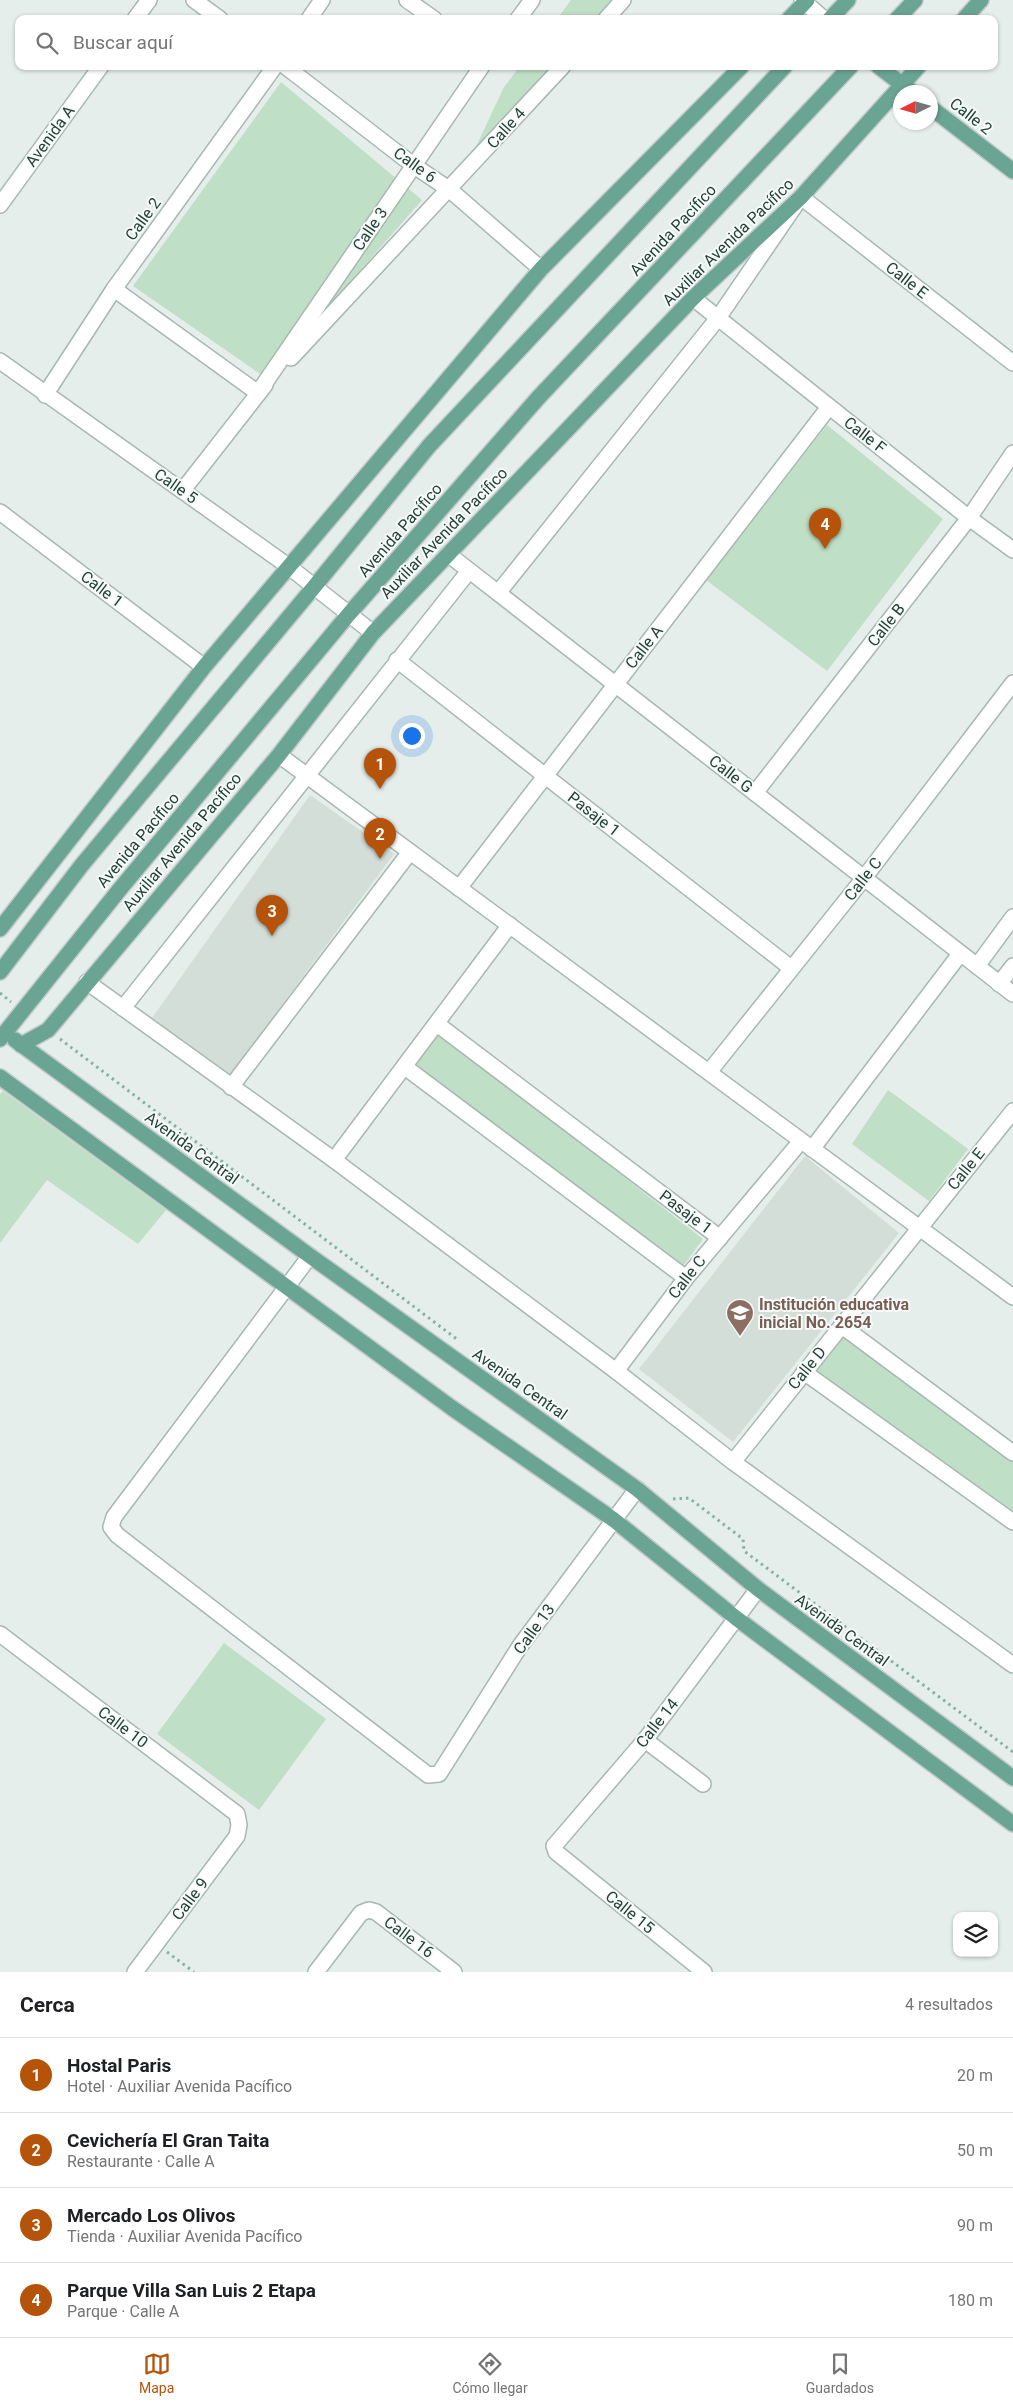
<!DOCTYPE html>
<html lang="es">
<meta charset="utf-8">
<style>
body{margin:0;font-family:Roboto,sans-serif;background:#f6f6f6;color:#202124}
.controls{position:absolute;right:15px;bottom:15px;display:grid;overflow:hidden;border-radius:10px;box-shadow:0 1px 4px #0004}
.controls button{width:45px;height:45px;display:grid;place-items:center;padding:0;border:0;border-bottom:1px solid #e0e0e0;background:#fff;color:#202124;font:25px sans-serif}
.compass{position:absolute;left:893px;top:85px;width:45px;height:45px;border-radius:50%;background:#fff;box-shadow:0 1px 4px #0004;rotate:265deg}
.you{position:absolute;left:411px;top:735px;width:18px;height:18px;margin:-12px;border:4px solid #fff;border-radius:50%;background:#1a73e8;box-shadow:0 0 0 8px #1a73e833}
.badge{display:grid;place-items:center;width:32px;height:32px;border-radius:50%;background:#b45309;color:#fff;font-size:16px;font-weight:700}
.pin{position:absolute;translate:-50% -41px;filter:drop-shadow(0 1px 2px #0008)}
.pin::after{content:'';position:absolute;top:26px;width:18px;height:15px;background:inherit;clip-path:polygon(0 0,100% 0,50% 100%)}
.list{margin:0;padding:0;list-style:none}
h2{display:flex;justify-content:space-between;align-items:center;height:65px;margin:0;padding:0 20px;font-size:21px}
h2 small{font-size:16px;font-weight:400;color:#757577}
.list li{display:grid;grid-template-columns:32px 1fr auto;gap:15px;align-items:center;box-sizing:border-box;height:75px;padding:0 20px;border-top:1px solid #e0e0e0}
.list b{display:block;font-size:19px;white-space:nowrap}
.list p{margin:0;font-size:16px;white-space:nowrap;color:#757577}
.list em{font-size:16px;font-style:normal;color:#757577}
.icon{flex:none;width:28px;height:28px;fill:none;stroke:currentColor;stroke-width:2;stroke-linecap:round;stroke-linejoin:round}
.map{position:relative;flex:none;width:1013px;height:1972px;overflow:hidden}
.search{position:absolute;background:#fff;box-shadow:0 1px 4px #0004;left:15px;right:15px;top:15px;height:55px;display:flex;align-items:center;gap:12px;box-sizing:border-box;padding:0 18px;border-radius:10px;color:#757577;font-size:19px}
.sheet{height:365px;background:#fff}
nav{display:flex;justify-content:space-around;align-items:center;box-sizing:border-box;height:70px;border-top:1px solid #e0e0e0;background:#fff;font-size:14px;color:#757577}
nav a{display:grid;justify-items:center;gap:2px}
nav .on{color:#b45309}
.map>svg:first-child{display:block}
</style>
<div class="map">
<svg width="1013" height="1972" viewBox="0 0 1013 1972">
<rect width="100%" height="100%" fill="#e5eeea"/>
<g fill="#d3ded9">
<polygon points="310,795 394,854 230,1075 152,1018"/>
<polygon points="805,1156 899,1233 733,1442 639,1369"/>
</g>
<g fill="#bfdfc6">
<polygon points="571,0 612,0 595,19 557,19"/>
<polygon points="520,66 552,66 473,153 504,87"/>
<polygon points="281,82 422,200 266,378 133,286"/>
<polygon points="827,425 943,519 827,671 706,580"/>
<polygon points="439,1032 703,1239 684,1265 413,1066"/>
<polygon points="888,1090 968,1149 929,1201 852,1144"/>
<polygon points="3,1091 166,1210 138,1244 47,1180 0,1243 0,1094"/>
<polygon points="844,1334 1013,1461 1013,1513 812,1371"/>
<polygon points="224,1643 326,1719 259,1810 157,1734"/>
</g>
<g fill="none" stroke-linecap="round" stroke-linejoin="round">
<defs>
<g id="minor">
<polyline points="194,0 220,19"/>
<polyline points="407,0 434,19"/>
<polyline points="802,0 824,19"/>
<polyline points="135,19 149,0"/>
<polyline points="309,19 322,0"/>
<polyline points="518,19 532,0"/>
<polyline points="606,19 623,0"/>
<polyline points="285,66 413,165 450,190 541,269"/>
<polyline points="0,205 101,66"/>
<polyline points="114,289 258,393 482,66"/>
<polyline points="693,298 969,518 1013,550"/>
<polyline points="291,358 563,66"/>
<polyline points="0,361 288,566 373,633"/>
<polyline points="45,395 114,289 275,66"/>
<polyline points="183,490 265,385"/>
<polyline points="0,512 204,667"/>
<polyline points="448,554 1013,994"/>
<polyline points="498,593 718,318 801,197 1013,363"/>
<polyline points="397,660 791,968"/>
<polyline points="279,755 1013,1297"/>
<polyline points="755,793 969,518 1013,453"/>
<polyline points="459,888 829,407"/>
<polyline points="977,966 1013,917"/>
<polyline points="87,982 334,1160 616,1371 733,1462 1013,1665"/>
<polyline points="999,984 1013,966"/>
<polyline points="123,1008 469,571"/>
<polyline points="437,1024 720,1238"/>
<polyline points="405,1067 686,1278"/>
<polyline points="709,1072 864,878 1013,683"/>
<polyline points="231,1087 410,852"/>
<polyline points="812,1149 960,954"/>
<polyline points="334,1160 510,925"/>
<polyline points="310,1256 114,1517 111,1527 117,1535 428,1775 439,1774 520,1646 637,1489"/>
<polyline points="842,1326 1013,1453"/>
<polyline points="616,1371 686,1278 801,1141"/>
<polyline points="804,1372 1013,1522"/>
<polyline points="733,1462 1013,1111"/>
<polyline points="0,1634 237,1814 239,1825 237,1836 135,1972"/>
<polyline points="645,1740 703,1784"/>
<polyline points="316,1972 361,1913 369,1910 376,1912 454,1972"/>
<polyline points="704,1972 556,1852 554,1846 645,1740 758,1589"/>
</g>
<g id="major">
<polyline points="789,19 807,0"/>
<polyline points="830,19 848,0"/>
<polyline points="897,19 915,0"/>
<polyline points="964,19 981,0"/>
<polyline points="878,66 912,92"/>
<polyline points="930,107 1013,171"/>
<polyline points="0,929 204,667 541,269 742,66"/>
<polyline points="0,972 81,866 314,587 429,446 785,66"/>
<polyline points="0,1039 120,889 349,614 538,398 851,66"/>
<polyline points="15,1040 310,1256 637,1489 758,1589 1013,1778"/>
<polyline points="21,1045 48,1030 279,755 373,633 693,298 801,197 919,66"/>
<polyline points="0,1077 452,1408 614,1520 736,1618 1013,1824"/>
</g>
</defs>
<use href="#minor" stroke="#a7b7b1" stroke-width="18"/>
<use href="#major" stroke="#c2cac7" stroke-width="18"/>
<g stroke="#86b2a3" stroke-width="3" stroke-dasharray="2.5 4" stroke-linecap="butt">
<polyline points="0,993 11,1002"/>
<polyline points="60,1039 458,1340"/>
<polyline points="673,1499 689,1498 743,1539 744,1551 1013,1752"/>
<polyline points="167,1952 194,1972"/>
</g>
<use href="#minor" stroke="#fff" stroke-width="15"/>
<use href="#major" stroke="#6aa493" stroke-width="15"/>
</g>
<defs>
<symbol id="school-pin" viewBox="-11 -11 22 30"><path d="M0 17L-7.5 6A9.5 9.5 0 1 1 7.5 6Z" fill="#8d6e63" stroke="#f6faf8"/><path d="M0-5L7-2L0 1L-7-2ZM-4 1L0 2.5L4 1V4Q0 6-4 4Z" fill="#fff"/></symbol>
</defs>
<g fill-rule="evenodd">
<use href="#school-pin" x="724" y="1297" width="32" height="43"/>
</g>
<g text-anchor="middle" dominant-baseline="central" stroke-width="4" stroke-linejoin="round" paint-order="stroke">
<g font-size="16" fill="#244138" stroke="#f6faf8">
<text transform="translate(971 116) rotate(38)">Calle 2</text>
<text transform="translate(506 128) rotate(-48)">Calle 4</text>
<text transform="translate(50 136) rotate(-54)">Avenida A</text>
<text transform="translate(415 165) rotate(36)">Calle 6</text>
<text transform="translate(143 219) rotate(-54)">Calle 2</text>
<text transform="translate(370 229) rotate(-56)">Calle 3</text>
<text transform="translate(673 230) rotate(-47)">Avenida Pacífico</text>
<text transform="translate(728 242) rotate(-44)">Auxiliar Avenida Pacífico</text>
<text transform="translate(907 280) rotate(38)">Calle E</text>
<text transform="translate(865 435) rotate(38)">Calle F</text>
<text transform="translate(176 486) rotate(35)">Calle 5</text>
<text transform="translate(400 530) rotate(-49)">Avenida Pacífico</text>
<text transform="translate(444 533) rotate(-46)">Auxiliar Avenida Pacífico</text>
<text transform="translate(102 589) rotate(37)">Calle 1</text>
<text transform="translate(886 625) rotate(-52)">Calle B</text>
<text transform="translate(644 647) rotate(-52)">Calle A</text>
<text transform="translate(731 774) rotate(38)">Calle G</text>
<text transform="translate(594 814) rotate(38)">Pasaje 1</text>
<text transform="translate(138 840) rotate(-50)">Avenida Pacífico</text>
<text transform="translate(182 842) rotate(-50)">Auxiliar Avenida Pacífico</text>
<text transform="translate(863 879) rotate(-52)">Calle C</text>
<text transform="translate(192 1148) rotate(36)">Avenida Central</text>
<text transform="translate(966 1169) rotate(-51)">Calle E</text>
<text transform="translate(686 1212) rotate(37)">Pasaje 1</text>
<text transform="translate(687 1277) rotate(-52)">Calle C</text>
<text transform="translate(807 1368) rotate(-51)">Calle D</text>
<text transform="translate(520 1384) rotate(35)">Avenida Central</text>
<text transform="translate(534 1629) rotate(-54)">Calle 13</text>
<text transform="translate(842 1630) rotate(36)">Avenida Central</text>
<text transform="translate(657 1723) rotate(-52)">Calle 14</text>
<text transform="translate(123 1727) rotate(37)">Calle 10</text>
<text transform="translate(190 1899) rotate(-53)">Calle 9</text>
<text transform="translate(630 1912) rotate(39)">Calle 15</text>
<text transform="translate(409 1937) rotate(37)">Calle 16</text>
</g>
<g font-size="16" font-weight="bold" fill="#785e54" stroke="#f6faf8" text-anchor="start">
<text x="759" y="1304">Institución educativa<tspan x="759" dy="18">inicial No. 2654</tspan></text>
</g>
</g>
</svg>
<div class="controls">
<button><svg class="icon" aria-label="layers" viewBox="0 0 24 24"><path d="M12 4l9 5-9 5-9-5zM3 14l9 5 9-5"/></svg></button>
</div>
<svg class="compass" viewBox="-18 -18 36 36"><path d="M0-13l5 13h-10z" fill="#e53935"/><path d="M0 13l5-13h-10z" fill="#757577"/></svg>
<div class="you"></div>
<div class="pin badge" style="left:380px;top:789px">1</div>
<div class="pin badge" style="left:380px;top:859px">2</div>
<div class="pin badge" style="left:272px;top:936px">3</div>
<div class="pin badge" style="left:825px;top:549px">4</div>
<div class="search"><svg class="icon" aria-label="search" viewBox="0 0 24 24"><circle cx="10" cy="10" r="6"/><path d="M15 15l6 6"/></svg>Buscar aquí</div>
</div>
<section class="sheet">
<h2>Cerca<small>4 resultados</small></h2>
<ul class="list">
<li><span class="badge">1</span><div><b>Hostal Paris</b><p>Hotel · Auxiliar Avenida Pacífico</p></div><em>20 m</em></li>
<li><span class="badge">2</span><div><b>Cevichería El Gran Taita</b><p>Restaurante · Calle A</p></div><em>50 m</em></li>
<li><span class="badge">3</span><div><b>Mercado Los Olivos</b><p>Tienda · Auxiliar Avenida Pacífico</p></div><em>90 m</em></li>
<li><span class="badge">4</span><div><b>Parque Villa San Luis 2 Etapa</b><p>Parque · Calle A</p></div><em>180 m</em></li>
</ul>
</section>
<nav>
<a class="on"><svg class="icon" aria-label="map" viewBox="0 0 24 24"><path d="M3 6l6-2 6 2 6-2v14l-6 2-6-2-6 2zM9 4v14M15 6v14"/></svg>Mapa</a>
<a><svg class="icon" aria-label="directions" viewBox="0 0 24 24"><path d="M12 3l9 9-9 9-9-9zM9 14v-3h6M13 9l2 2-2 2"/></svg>Cómo llegar</a>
<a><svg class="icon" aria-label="saved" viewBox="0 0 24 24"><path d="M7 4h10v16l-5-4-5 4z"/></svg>Guardados</a>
</nav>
